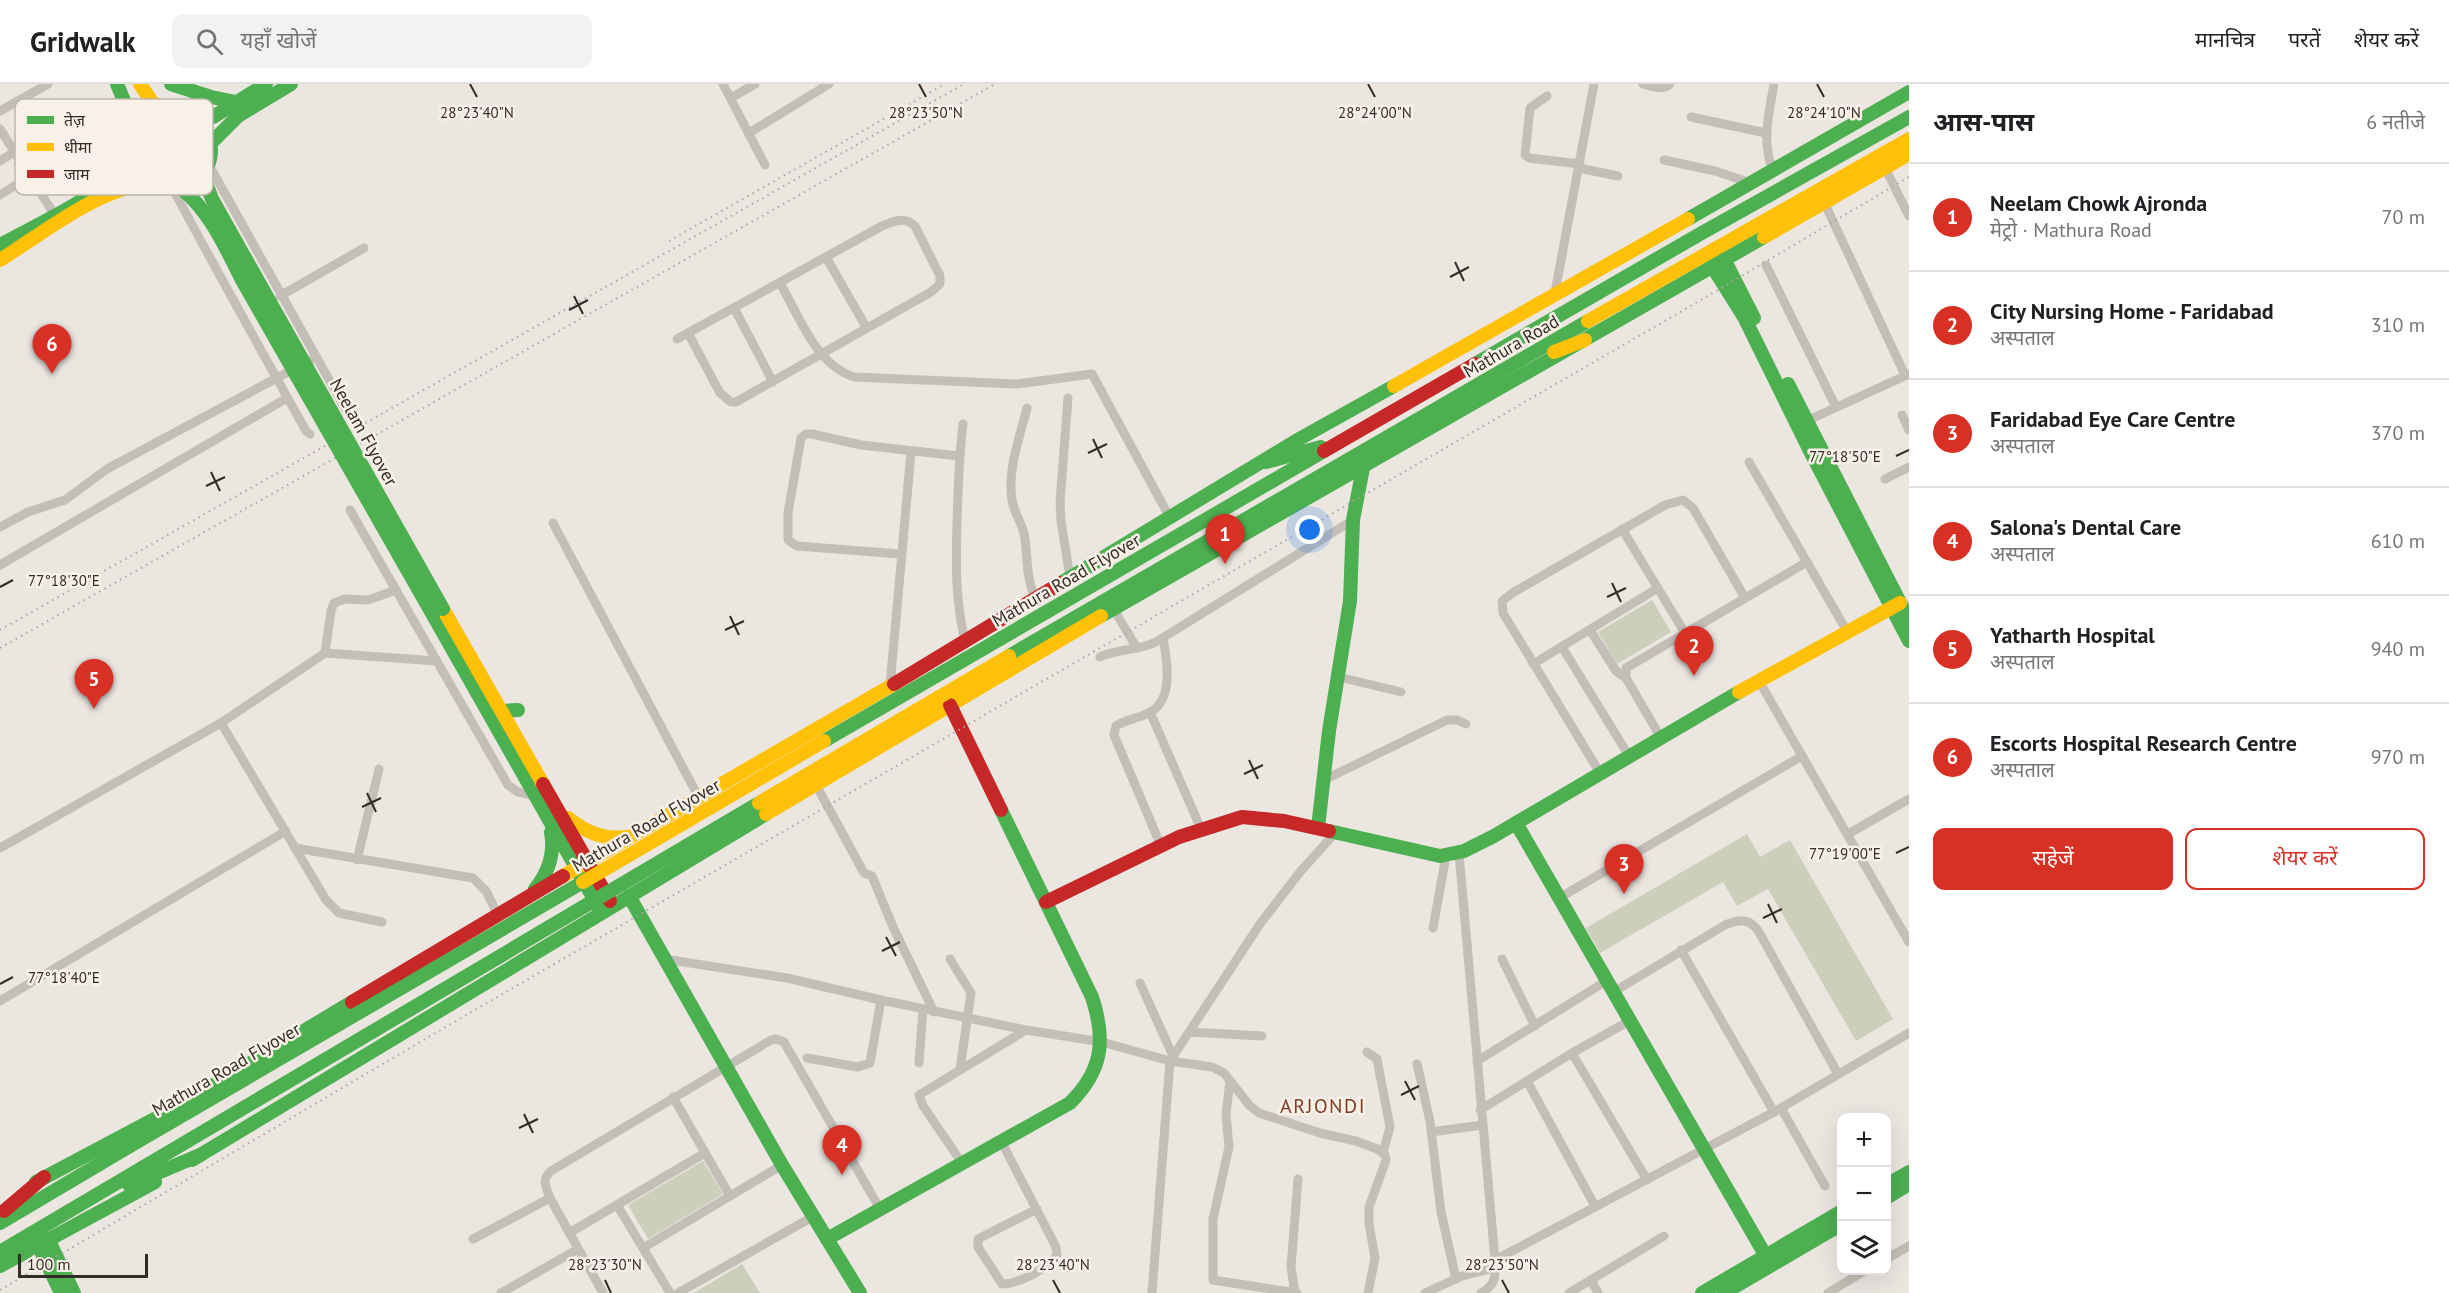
<!DOCTYPE html>
<html lang="hi">
<meta charset="utf-8">
<style>
body{margin:0;font-family:"PT Sans","Noto Sans Devanagari",sans-serif;background:#f2f2f2;color:#202124}
.controls{position:absolute;right:18px;bottom:18px;display:grid;overflow:hidden;border-radius:12px;box-shadow:0 6px 24px #0002}
.controls button{width:54px;height:54px;display:grid;place-items:center;padding:0;border:0;border-bottom:2px solid #e0e0e0;background:#fff;color:#202124;font:30px sans-serif}
.scale{position:absolute;left:18px;bottom:15px;width:130px;box-sizing:border-box;padding-left:6px;border:3px solid #342c27;border-top:0;font-size:16px;line-height:21px;white-space:nowrap;color:#342c27;-webkit-text-stroke:4px #f8f1e7;paint-order:stroke}
.you{position:absolute;left:1310px;top:446px;width:21px;height:21px;margin:-15px;border:4px solid #fff;border-radius:50%;background:#1a73e8;box-shadow:0 0 0 9px #1a73e833}
.badge{display:grid;place-items:center;width:39px;height:39px;border-radius:50%;background:#d93025;color:#fff;font-size:20px;font-weight:700}
.pin{position:absolute;translate:-50% -50px;filter:drop-shadow(0 2px 3px #0008)}
.pin::after{content:'';position:absolute;top:32px;width:21px;height:18px;background:inherit;clip-path:polygon(0 0,100% 0,50% 100%)}
.list{margin:0;padding:0;list-style:none}
h2{display:flex;justify-content:space-between;align-items:center;height:78px;margin:0;padding:0 24px;font-size:26px}
h2 small{font-size:20px;font-weight:400;color:#757577}
.list li{display:grid;grid-template-columns:39px 1fr auto;gap:18px;align-items:center;box-sizing:border-box;height:108px;padding:0 24px;border-top:2px solid #e0e0e0}
.list b{display:block;font-size:22px;white-space:nowrap}
.list p{margin:0;font-size:20px;white-space:nowrap;color:#757577}
.list em{font-size:20px;font-style:normal;color:#757577}
.actions{display:flex;gap:12px;padding:18px 24px}
.actions a{flex:1;padding:14px 0;border:2px solid #d93025;border-radius:12px;text-align:center;font-size:21px;color:#d93025}
.actions .main{background:#d93025;color:#fff}
.icon{flex:none;width:33px;height:33px;fill:none;stroke:currentColor;stroke-width:2;stroke-linecap:round;stroke-linejoin:round}
.map{position:relative;flex:none;width:1909px;height:1209px;overflow:hidden}
header{display:flex;align-items:center;gap:36px;box-sizing:border-box;height:84px;padding:0 30px;background:#fff;border-bottom:2px solid #e0e0e0}
header strong{font-size:28px}
nav{display:flex;gap:33px;margin-inline-start:auto;font-size:21px}
.search{width:420px;height:54px;background:#f2f2f2;display:flex;align-items:center;gap:15px;box-sizing:border-box;padding:0 21px;border-radius:12px;color:#757577;font-size:22px}
main{display:flex}
aside{flex:1;background:#fff}
.map>svg:first-child{display:block}
</style>
<header>
<strong>Gridwalk</strong>
<div class="search"><svg class="icon" aria-label="search" viewBox="0 0 24 24"><circle cx="10" cy="10" r="6"/><path d="M15 15l6 6"/></svg>यहाँ खोजें</div>
<nav><a>मानचित्र</a><a>परतें</a><a>शेयर करें</a></nav>
</header>
<main>
<div class="map">
<svg width="1909" height="1209" viewBox="0 0 1909 1209">
<rect width="100%" height="100%" fill="#ebe6e0"/>
<g fill="#ccd0bb">
<polygon points="1652,516 1671,548 1617,580 1598,548"/>
<polygon points="1747,750 1760,773 1790,756 1893,935 1856,957 1768,805 1737,822 1723,798 1600,869 1586,844"/>
<polygon points="703,1077 723,1110 648,1155 628,1121"/>
<polygon points="742,1180 760,1209 694,1209"/>
</g>
<g fill="none" stroke-linecap="round" stroke-linejoin="round">
<g stroke="#c4beb8" stroke-width="9">
<polyline points="723,0 765,81"/>
<path d="M1643 0C1652 2 1662 7 1670 0"/>
<polyline points="1547,12 1530,24 1525,71 1529,74 1580,80"/>
<polyline points="731,14 755,0"/>
<polyline points="0,27 48,0"/>
<polyline points="1691,33 1766,49"/>
<polyline points="0,45 54,130"/>
<polyline points="749,49 829,0"/>
<polyline points="1664,76 1715,87 1751,99"/>
<polyline points="0,77 14,68"/>
<polyline points="209,81 346,326"/>
<polyline points="1579,84 1618,92"/>
<polyline points="1885,84 1909,132"/>
<path d="M1773 86C1761 58 1769 29 1774 0"/>
<path d="M173 105C216 186 261 266 306 347L310 350"/>
<polyline points="0,111 30,92"/>
<polyline points="1824,118 1905,291"/>
<polyline points="826,173 866,243"/>
<polyline points="1766,181 1836,323"/>
<path d="M780 199C799 232 816 281 854 293L1017 300 1092 290 1170 434"/>
<polyline points="1556,211 1556,203 1594,0"/>
<polyline points="280,212 364,164"/>
<polyline points="734,224 773,298"/>
<path d="M677 255 882 142C895 137 904 132 915 142L940 192V200L931 208 736 318H731L720 309 688 249"/>
<polyline points="1068,314 1060,418 1061,437 1070,493"/>
<path d="M1027 324C1020 353 1007 386 1012 416 1014 430 1024 441 1025 455 1028 479 1026 491 1035 515"/>
<polyline points="1902,331 1909,346"/>
<polyline points="1802,339 1909,290"/>
<path d="M963 340C959 373 958 405 957 437 956 480 955 515 965 557"/>
<polyline points="1749,378 1848,549"/>
<polyline points="1885,395 1909,383"/>
<polyline points="350,426 508,701 518,708 534,712"/>
<polyline points="553,439 699,714"/>
<polyline points="0,443 28,428 65,416 107,385 316,273"/>
<polyline points="1622,445 1685,549"/>
<polyline points="900,470 797,462 788,456 788,429 801,354 806,350 812,350 861,361 959,372"/>
<polyline points="0,481 287,314"/>
<polyline points="1114,526 1137,564"/>
<polyline points="1590,546 1616,587 1626,594"/>
<polyline points="1562,563 1629,672"/>
<polyline points="325,569 331,527 334,519 345,515 368,516 396,506"/>
<path d="M1100 573C1119 564 1138 567 1156 558L1353 436"/>
<polyline points="1533,580 1658,504"/>
<polyline points="1339,593 1401,608"/>
<polyline points="1759,597 1909,858"/>
<polyline points="890,602 911,368"/>
<polyline points="1150,628 1201,745"/>
<polyline points="221,639 326,816 339,829 382,838"/>
<polyline points="1661,654 1626,594 1626,584 1807,478"/>
<polyline points="1600,689 1503,529 1502,517 1514,508 1665,421 1683,416 1693,424 1745,514"/>
<polyline points="1324,696 1447,636 1457,636 1466,640"/>
<polyline points="816,701 864,789 872,792 893,843 934,928"/>
<polyline points="1848,750 1909,715"/>
<path d="M1161 762 1114 651 1116 642C1127 635 1140 634 1151 628 1174 614 1167 576 1163 554"/>
<polyline points="0,764 221,639 325,569 437,577"/>
<polyline points="295,764 473,794 486,807 498,831"/>
<path d="M1459 769 1495 1176C1496 1192 1496 1201 1481 1209"/>
<polyline points="357,776 379,685"/>
<polyline points="1559,814 1802,672"/>
<polyline points="1433,844 1446,772"/>
<polyline points="1681,866 1774,1028"/>
<polyline points="664,875 787,894 881,916 1026,946 1102,958 1170,977 1212,983 1224,989 1250,1022 1259,1029 1320,1049 1356,1057 1377,1065 1385,1071 1386,1076 1369,1123 1369,1140 1375,1174 1368,1209"/>
<polyline points="950,875 971,909 960,985"/>
<polyline points="1502,875 1535,942"/>
<polyline points="1140,899 1173,972"/>
<path d="M1615 907 1725 841C1740 835 1750 834 1759 848L1838 990"/>
<polyline points="0,917 286,747"/>
<polyline points="1189,948 1262,952"/>
<polyline points="1367,968 1377,975 1390,1043 1383,1068"/>
<polyline points="1572,969 1647,1096"/>
<polyline points="807,974 858,983 870,979 881,916"/>
<polyline points="1477,977 1608,896"/>
<polyline points="919,979 923,925"/>
<polyline points="1417,980 1430,1037 1441,1128 1456,1195"/>
<polyline points="1230,997 1226,1030 1229,1063 1213,1135 1213,1196 1297,1209"/>
<polyline points="1527,997 1595,1122"/>
<polyline points="673,1013 730,1112"/>
<polyline points="1781,1024 1825,1102"/>
<polyline points="1480,1026 1572,969 1631,936"/>
<polyline points="1431,1048 1482,1041"/>
<path d="M1001 1057 1056 1163 1057 1171C1047 1185 1019 1200 1002 1200L978 1163V1155L1037 1125"/>
<polyline points="962,1079 923,1022 919,1011 1026,946"/>
<polyline points="617,1121 670,1209"/>
<polyline points="569,1149 705,1069"/>
<polyline points="473,1155 550,1114"/>
<polyline points="643,1164 782,1081"/>
<polyline points="1886,1175 1909,1162"/>
<polyline points="1495,1176 1774,1028 1909,949"/>
<polyline points="1591,1196 1598,1209"/>
<polyline points="501,1209 578,1165"/>
<path d="M603 1209 550 1114C546 1103 541 1096 551 1087L771 956 776 955 784 958 880 1125"/>
<polyline points="678,1209 814,1132"/>
<polyline points="1152,1209 1170,977 1260,840 1300,788 1335,749"/>
<polyline points="1295,1209 1291,1183 1298,1095"/>
<polyline points="1425,1209 1462,1192 1495,1184"/>
<polyline points="1569,1209 1664,1152"/>
<polyline points="1828,1209 1866,1186"/>
</g>
<g stroke="#4caf50" stroke-width="14">
<polyline points="117,0 130,31"/>
<polyline points="171,0 211,13 236,18"/>
<circle cx="173" cy="66" r="38"/>
<polyline points="196,36 213,33 266,0"/>
<polyline points="211,59 238,32 291,0"/>
<polyline points="203,91 212,115 253,188"/>
<path d="M182 105C211 129 225 163 242 196"/>
<path d="M82 108C107 83 125 61 128 24"/>
<polyline points="1688,135 1909,8"/>
<path d="M0 161C47 135 102 113 135 70"/>
<polyline points="1724,175 1754,234"/>
<polyline points="1712,182 1744,233 1809,365 1909,557"/>
<polyline points="1475,280 1700,150 1909,33"/>
<polyline points="1788,300 1909,536"/>
<polyline points="1266,378 1321,363"/>
<polyline points="1061,499 1301,354 1394,302"/>
<polyline points="433,531 599,824"/>
<polyline points="1101,532 1764,153"/>
<polyline points="1000,555 1324,367"/>
<polyline points="1009,572 1588,237"/>
<polyline points="502,627 518,626"/>
<polyline points="1516,739 1771,1181"/>
<polyline points="1318,744 1329,647 1350,517 1353,436 1363,384"/>
<polyline points="1329,747 1440,772 1464,767 1494,752 1739,608"/>
<path d="M535 805C549 788 555 770 551 748"/>
<polyline points="629,812 782,1081 860,1209"/>
<polyline points="192,1076 766,730"/>
<polyline points="36,1098 179,1022 352,918"/>
<polyline points="129,1101 200,1071"/>
<polyline points="1886,1101 1909,1088"/>
<polyline points="1886,1114 1909,1100"/>
<polyline points="0,1139 130,1062"/>
<polyline points="48,1155 74,1209"/>
<path d="M827 1155 1070 1019C1103 986 1106 956 1092 913L1001 726"/>
<polyline points="38,1161 61,1209"/>
<polyline points="0,1168 142,1084"/>
<polyline points="0,1182 155,1098"/>
<polyline points="1702,1209 1842,1127"/>
<polyline points="1724,1209 1842,1140"/>
</g>
<g stroke="#ffc107" stroke-width="14">
<polyline points="140,0 152,18 170,28"/>
<polyline points="1764,153 1909,70"/>
<path d="M0 176C45 148 98 104 152 99"/>
<polyline points="1588,237 1909,55"/>
<polyline points="1554,268 1585,256"/>
<polyline points="1394,302 1688,135"/>
<polyline points="443,525 543,700"/>
<polyline points="1739,608 1900,519"/>
<polyline points="766,730 1101,532"/>
<path d="M568 734C586 748 603 756 626 753"/>
<polyline points="563,792 894,600"/>
</g>
<g stroke="#c62828" stroke-width="14">
<polyline points="1324,367 1475,280"/>
<polyline points="894,600 1061,499"/>
<polyline points="950,621 1001,726"/>
<polyline points="543,700 610,817"/>
<polyline points="1046,818 1179,753 1242,733 1284,737 1329,747"/>
<polyline points="352,918 563,792"/>
<polyline points="4,1127 44,1093"/>
</g>
<g stroke="#aba7a3" stroke-width="2" stroke-dasharray="1.5 4.5" stroke-linecap="butt">
<polyline points="669,157 945,0"/>
<polyline points="0,546 964,0"/>
<polyline points="0,564 995,0"/>
<polyline points="0,1206 425,955 1706,213 1909,93"/>
</g>
<g stroke="#4caf50" stroke-width="14">
<polyline points="253,188 443,525"/>
<polyline points="242,196 433,531"/>
<polyline points="824,657 1000,555"/>
<polyline points="130,1062 583,798"/>
<polyline points="142,1084 759,719"/>
</g>
<g stroke="#ffc107" stroke-width="14">
<polyline points="759,719 1009,572"/>
<polyline points="583,798 824,657"/>
</g>
</g>
<path fill="none" stroke="#342c27" stroke-width="2" d="M470 0 477 13M919 0 926 13M1368 0 1375 13M1817 0 1824 13M1455 178 1464 197M1450 193 1469 183M574 212 583 230M569 226 588 216M1093 355 1102 374M1088 369 1107 360M1896 372 1909 366M211 388 220 407M206 402 225 393M1612 499 1621 518M0 503 13 496M1607 513 1626 504M730 532 739 551M725 546 744 537M1249 676 1258 695M1244 690 1263 681M367 709 376 728M362 723 381 714M1896 769 1909 763M1768 820 1777 839M1763 834 1782 825M886 853 896 872M882 867 900 858M0 900 13 893M1405 997 1415 1016M1401 1011 1419 1002M524 1030 533 1049M519 1044 538 1035M605 1196 611 1209M1053 1196 1060 1209M1502 1196 1509 1209"/>
<g text-anchor="middle" dominant-baseline="central" stroke-width="5" stroke-linejoin="round" paint-order="stroke">
<g font-size="18" fill="#342c27" stroke="#f8f1e7">
<text transform="translate(1511 262) rotate(-30)">Mathura Road</text>
<text transform="translate(364 348) rotate(61)">Neelam Flyover</text>
<text transform="translate(1066 496) rotate(-30)">Mathura Road Flyover</text>
<text transform="translate(646 741) rotate(-30)">Mathura Road Flyover</text>
<text transform="translate(226 985) rotate(-30)">Mathura Road Flyover</text>
</g>
<g font-size="20" letter-spacing="1.5" fill="#7f3d25" stroke="#f8f1e7">
<text x="1323" y="1022">ARJONDI</text>
</g>
</g>
<rect x="15" y="15" width="198" height="96" rx="9" fill="#f8f1e7" stroke="#bdb6ad" stroke-width="1.5"/>
<rect x="27" y="32" width="27" height="8" fill="#4caf50"/>
<rect x="27" y="59" width="27" height="8" fill="#ffc107"/>
<rect x="27" y="86" width="27" height="8" fill="#c62828"/>
<g font-size="16" fill="#342c27">
<text x="64" y="42">तेज़</text>
<text x="64" y="69">धीमा</text>
<text x="64" y="96">जाम</text>
</g>
<g font-size="15" text-anchor="middle" fill="#342c27" stroke="#f8f1e7" stroke-width="5" stroke-linejoin="round" paint-order="stroke">
<text x="477" y="34">28°23'40"N</text>
<text x="926" y="34">28°23'50"N</text>
<text x="1375" y="34">28°24'00"N</text>
<text x="1824" y="34">28°24'10"N</text>
<text x="1845" y="378">77°18'50"E</text>
<text x="64" y="502">77°18'30"E</text>
<text x="1845" y="775">77°19'00"E</text>
<text x="64" y="899">77°18'40"E</text>
<text x="605" y="1186">28°23'30"N</text>
<text x="1053" y="1186">28°23'40"N</text>
<text x="1502" y="1186">28°23'50"N</text>
</g>
</svg>
<div class="controls">
<button>+</button>
<button>−</button>
<button><svg class="icon" aria-label="layers" viewBox="0 0 24 24"><path d="M12 4l9 5-9 5-9-5zM3 14l9 5 9-5"/></svg></button>
</div>
<div class="scale">100 m</div>
<div class="you"></div>
<div class="pin badge" style="left:1225px;top:480px">1</div>
<div class="pin badge" style="left:1694px;top:592px">2</div>
<div class="pin badge" style="left:1624px;top:810px">3</div>
<div class="pin badge" style="left:842px;top:1091px">4</div>
<div class="pin badge" style="left:94px;top:625px">5</div>
<div class="pin badge" style="left:52px;top:290px">6</div>
</div>
<aside>
<h2>आस-पास<small>6 नतीजे</small></h2>
<ul class="list">
<li><span class="badge">1</span><div><b>Neelam Chowk Ajronda</b><p>मेट्रो · Mathura Road</p></div><em>70 m</em></li>
<li><span class="badge">2</span><div><b>City Nursing Home - Faridabad</b><p>अस्पताल</p></div><em>310 m</em></li>
<li><span class="badge">3</span><div><b>Faridabad Eye Care Centre</b><p>अस्पताल</p></div><em>370 m</em></li>
<li><span class="badge">4</span><div><b>Salona's Dental Care</b><p>अस्पताल</p></div><em>610 m</em></li>
<li><span class="badge">5</span><div><b>Yatharth Hospital</b><p>अस्पताल</p></div><em>940 m</em></li>
<li><span class="badge">6</span><div><b>Escorts Hospital Research Centre</b><p>अस्पताल</p></div><em>970 m</em></li>
</ul>
<div class="actions"><a class="main">सहेजें</a><a>शेयर करें</a></div>
</aside>
</main>
